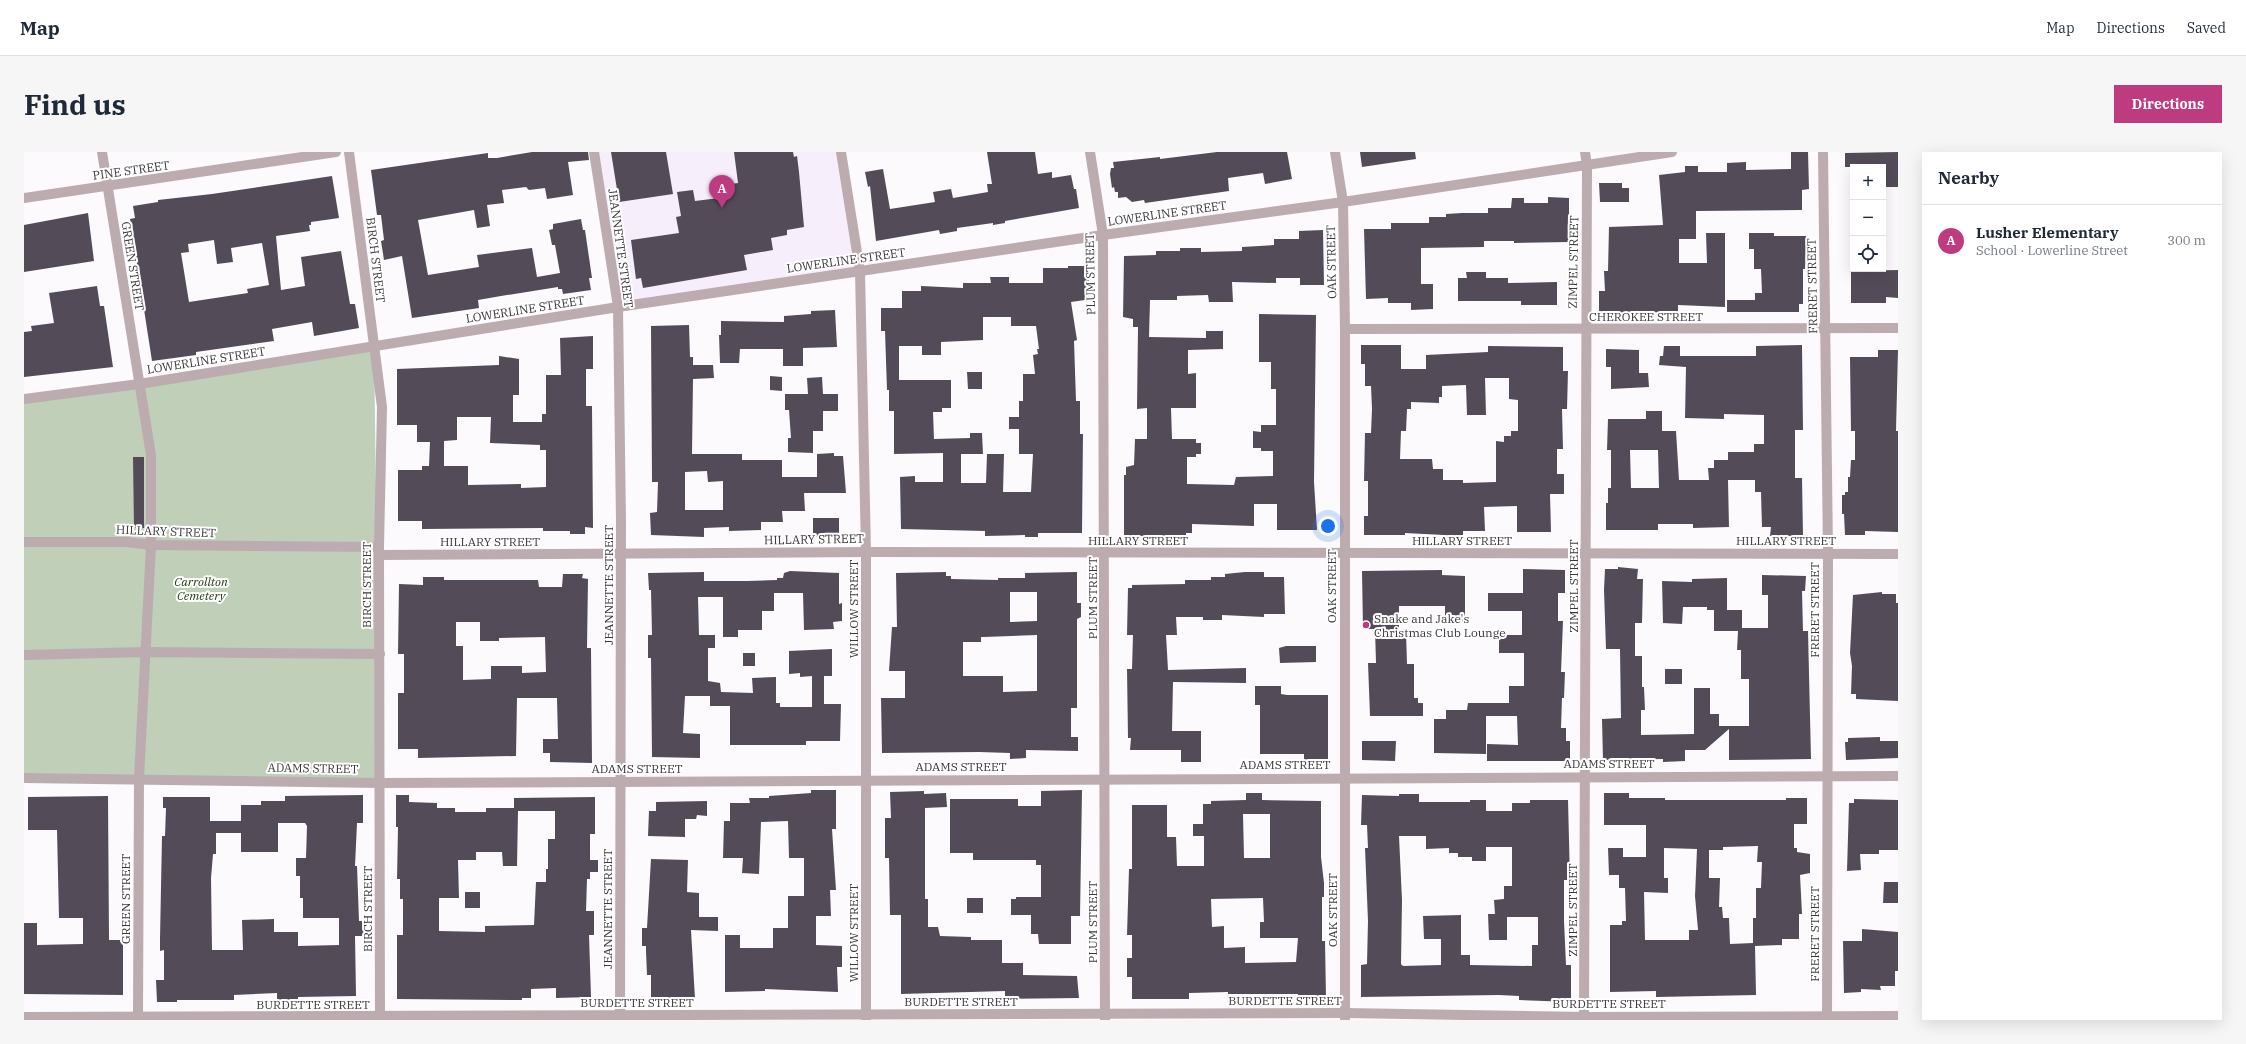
<!DOCTYPE html>
<meta charset="utf-8">
<style>
body{margin:0;font-family:"IBM Plex Serif",serif;background:#f6f6f7;color:#1f2937}
.controls{position:absolute;right:12px;top:12px;display:grid;overflow:hidden;border-radius:0px;box-shadow:0 4px 16px #0002}
.controls button{width:36px;height:36px;display:grid;place-items:center;padding:0;border:0;border-bottom:1px solid #e0e1e3;background:#fff;color:#1f2937;font:20px sans-serif}
.you{position:absolute;left:1304px;top:374px;width:14px;height:14px;margin:-10px;border:3px solid #fff;border-radius:50%;background:#1a73e8;box-shadow:0 0 0 6px #1a73e833}
.badge{display:grid;place-items:center;width:26px;height:26px;border-radius:50%;background:#bf3b80;color:#fff;font-size:13px;font-weight:700}
.pin{position:absolute;translate:-50% -33px;filter:drop-shadow(0 1px 2px #0008)}
.pin::after{content:'';position:absolute;top:21px;width:14px;height:12px;background:inherit;clip-path:polygon(0 0,100% 0,50% 100%)}
.list{margin:0;padding:0;list-style:none}
h2{display:flex;justify-content:space-between;align-items:center;height:52px;margin:0;padding:0 16px;font-size:17px}
h2 small{font-size:13px;font-weight:400;color:#747a83}
.list li{display:grid;grid-template-columns:26px 1fr auto;gap:12px;align-items:center;box-sizing:border-box;height:72px;padding:0 16px;border-top:1px solid #e0e1e3}
.list b{display:block;font-size:15px;white-space:nowrap}
.list p{margin:0;font-size:13px;white-space:nowrap;color:#747a83}
.list em{font-size:13px;font-style:normal;color:#747a83}
.icon{flex:none;width:22px;height:22px;fill:none;stroke:currentColor;stroke-width:2;stroke-linecap:round;stroke-linejoin:round}
.map{position:relative;flex:none;width:1874px;height:868px;overflow:hidden;border-radius:0px}
header{display:flex;align-items:center;gap:24px;box-sizing:border-box;height:56px;padding:0 20px;background:#fff;border-bottom:1px solid #e0e1e3}
header strong{font-size:19px}
nav{display:flex;gap:22px;margin-inline-start:auto;font-size:14px}
.intro{display:flex;align-items:center;justify-content:space-between;box-sizing:border-box;height:96px;padding:0 24px}
h1{margin:0;font-size:28px}
.button{padding:10px 18px;border-radius:0px;background:#bf3b80;color:#fff;font-size:14px;font-weight:700}
main{display:flex;gap:24px;padding:0 24px}
aside{flex:1;background:#fff;border-radius:0px;box-shadow:0 4px 16px #0002}
.map>svg:first-child{display:block}
</style>
<header>
<strong>Map</strong>
<nav><a>Map</a><a>Directions</a><a>Saved</a></nav>
</header>
<div class="intro"><h1>Find us</h1><a class="button">Directions</a></div>
<main>
<div class="map">
<svg width="1874" height="868" viewBox="0 0 1874 868">
<rect width="100%" height="100%" fill="#fcfafd"/>
<polygon fill="#f7eefc" points="570,0 817,0 836,119 594,155"/>
<polygon fill="#bfcfb8" points="350,195 356,631 0,627 0,245"/>
<g fill="#544b59" fill-rule="evenodd">
<polygon points="508,0 564,0 565,8 544,10 549,43 523,47 521,36 505,38 502,35 478,38 480,51 463,53 466,74 453,76 450,58 394,68 404,123 455,115 453,103 508,96 513,125 536,121 531,93 528,93 525,78 529,77 529,72 557,67 559,78 561,78 568,126 565,126 567,138 539,142 538,137 534,137 534,135 477,144 454,148 455,156 388,166 378,104 360,108 357,89 360,88 357,63 353,63 347,18 464,1 464,6 473,6"/>
<polygon points="587,0 642,0 649,42 595,50"/>
<polygon points="710,0 769,0 770,5 773,4 775,20 780,75 763,78 763,83 747,86 749,98 720,103 723,118 619,136 617,126 612,127 607,88 655,81 652,65 657,64 653,40 669,38 671,49 695,46 694,34 714,31"/>
<polygon points="963,0 1011,0 1014,22 1028,20 1028,26 1047,23 1050,37 1052,37 1055,56 981,69 981,71 969,73 969,71 933,76 933,79 916,82 915,78 852,89 846,34 844,35 841,20 859,17 866,57 911,50 909,40 927,37 929,46 964,40 963,32 968,32"/>
<polygon points="1193,0 1263,0 1268,27 1241,32 1239,21 1204,26 1205,39 1121,51 1120,48 1108,50 1102,45 1094,46 1094,40 1091,40 1090,35 1088,36 1086,22 1087,16 1090,16 1089,10 1136,5 1136,7"/>
<polygon points="1336,0 1391,0 1392,7 1338,15"/>
<polygon points="1767,0 1784,0 1785,37 1778,38 1778,58 1672,59 1672,87 1655,87 1655,111 1683,111 1682,81 1701,81 1701,155 1654,153 1654,160 1575,161 1575,139 1581,139 1580,119 1584,119 1585,75 1639,73 1635,23 1661,20 1661,14 1674,14 1674,20 1703,20 1703,11 1722,10 1722,18 1767,17"/>
<polygon points="1874,0 1874,35 1859,35 1859,15 1821,15 1821,1"/>
<path d="M308 24 315 66 287 70V73H285L286 79 252 84 257 138 281 134 277 105 317 99 326 152H331L335 176 290 184 288 170 248 177 250 189 172 200V203L128 209 106 67 111 66 109 54 134 50V48L188 42ZM190 88 193 112 209 110 207 96 238 91 245 133 223 137 224 141 165 150 157 101 165 100 164 92Z"/>
<polygon points="1575,31 1598,31 1598,36 1605,36 1605,50 1576,50"/>
<polygon points="1524,45 1545,46 1545,90 1490,91 1490,89 1460,89 1460,95 1397,96 1397,132 1409,132 1409,157 1387,158 1387,151 1364,151 1364,146 1342,147 1340,77 1367,77 1367,71 1405,71 1405,65 1422,65 1422,62 1438,61 1464,61 1464,56 1487,56 1488,46 1500,46 1500,51 1524,51"/>
<polygon points="64,61 70,109 0,120 0,73"/>
<polygon points="1299,78 1300,133 1276,133 1276,126 1252,126 1252,131 1208,130 1209,150 1185,150 1184,143 1153,144 1153,148 1126,148 1125,185 1182,186 1182,179 1199,179 1199,197 1164,198 1164,222 1172,221 1172,256 1147,256 1148,287 1172,287 1172,291 1177,291 1177,302 1172,302 1172,305 1163,305 1163,332 1210,333 1212,325 1249,324 1249,299 1237,299 1237,296 1229,296 1229,279 1237,280 1237,273 1252,273 1252,237 1247,237 1247,210 1235,210 1235,162 1292,163 1290,330 1293,378 1253,378 1253,352 1230,352 1230,374 1168,372 1168,381 1162,381 1162,384 1100,384 1100,323 1102,323 1102,315 1110,313 1111,287 1123,287 1123,256 1113,257 1114,175 1109,175 1109,167 1099,165 1100,104 1132,103 1132,99 1156,99 1156,96 1177,96 1177,100 1218,99 1218,95 1250,93 1250,87 1275,87 1275,79"/>
<polygon points="1725,81 1750,81 1750,84 1782,84 1781,117 1779,117 1779,152 1775,152 1775,160 1703,160 1703,148 1731,148 1731,141 1738,141 1737,117 1730,117 1730,97 1725,97"/>
<path d="M1044 114H1063V120H1065L1064 143 1061 142V148L1047 150 1053 188 1050 189 1052 249H1056V282H1059L1058 381H1014V385H1001V383L961 384V379L877 377 876 325 891 324V330H919V301L870 302V259H865V238H863L861 179H857V156H878V139H897V134L939 136V131H967L966 125H985V131H1019V116H1044ZM959 165H987V174H1012L1015 197H1013L1014 202 1009 203 1011 222H999V249H995V265H985V277H995V302H1009L1007 340H979L980 302H963L962 331H937V302H959L958 281H946V286L910 287 909 260H918V256H927V228H875V194H898V203H917V190L959 188Z"/>
<polygon points="1874,118 1874,146 1862,145 1862,151 1827,151 1827,119"/>
<polygon points="1442,120 1462,120 1462,126 1484,126 1484,131 1533,130 1533,153 1497,153 1497,149 1434,149 1434,126 1443,126"/>
<polygon points="73,134 76,154 80,154 89,215 0,225 0,180 8,179 7,174 30,171 25,141"/>
<polygon points="811,158 813,195 779,196 779,214 759,214 759,197 716,197 715,211 696,211 695,183 697,183 697,169 760,170 760,164 787,162 787,159"/>
<path d="M665 173 666 205H669V213H689L690 226 669 227 668 302H718V308H758V325H793V302L810 301V304H819L822 341H780L781 359H758L759 370H737V378L705 379V375L680 376V385L627 383 626 361 633 360 634 330H628L627 174ZM683 319 684 330 699 329V358H661V320Z"/>
<path d="M569 184V217H562V254H568L569 376 561 375V382H546V379H519V376L398 377V369H374V318H398V314H405L406 290H393V273H373V217L475 213V204L495 207V243H489V270H518V262H522V223H537L536 186ZM433 265H467L466 291 516 293V298H522V335L497 336V332L444 333V314H420V289L433 288Z"/>
<path d="M1337 193H1377V217H1402V203L1464 200V194L1539 195V219H1544L1543 257H1538L1539 297H1533V322H1540V342H1526L1527 380H1493V354L1460 355 1461 379H1439V384L1381 381V383H1340V364H1344V329H1340L1341 281H1347L1348 257 1347 234H1341V212H1337ZM1461 226H1485V247L1494 248V279H1487V284H1480V290L1472 289V330L1439 331V328H1419V317H1409L1408 307H1376L1377 279H1382L1383 257H1387V250L1415 251V245H1418V234L1442 233 1443 263H1462Z"/>
<path d="M1778 193 1779 278H1771V326H1778L1779 384H1746L1747 375H1738L1737 340H1731V328H1704L1705 375 1669 376V372H1634V378H1582V351H1584V336H1587V298H1583L1584 267H1622V259H1638V279H1652L1655 328H1685L1684 316H1690V308H1704V300H1730V292H1740V263L1700 262V267L1661 266 1662 215 1635 213 1636 204H1639L1640 194H1656V204H1732V194ZM1606 298H1634L1635 336H1607Z"/>
<polygon points="1582,197 1615,198 1615,221 1624,221 1625,235 1587,237 1587,215 1582,215"/>
<polygon points="1854,198 1874,198 1872,279 1874,279 1874,380 1841,379 1841,383 1821,383 1820,362 1818,362 1818,343 1821,343 1821,340 1824,340 1824,325 1826,325 1827,308 1831,308 1831,279 1827,279 1826,205 1854,205"/>
<polygon points="943,220 958,220 958,237 944,237"/>
<polygon points="746,224 758,225 758,239 746,238"/>
<polygon points="798,225 799,242 814,242 814,259 799,259 799,279 789,279 789,301 764,300 764,286 767,286 765,258 761,258 761,242 784,242 783,226"/>
<polygon points="109,305 120,305 120,376 110,376"/>
<polygon points="789,366 815,366 815,384 789,385"/>
<polygon points="1594,415 1614,417 1613,427 1619,427 1618,471 1611,471 1611,504 1618,504 1618,535 1620,535 1621,558 1617,558 1617,583 1670,582 1670,536 1686,536 1686,562 1695,562 1695,574 1725,574 1725,527 1717,527 1717,498 1713,498 1714,479 1690,479 1690,458 1683,458 1683,455 1659,455 1658,472 1639,471 1638,429 1668,430 1668,427 1703,426 1703,458 1718,458 1718,476 1744,476 1744,443 1738,443 1738,423 1782,424 1781,439 1778,439 1779,479 1784,479 1787,607 1705,608 1705,577 1681,598 1661,598 1661,609 1639,610 1639,607 1579,608 1578,567 1597,566 1596,497 1582,497 1580,438 1581,417 1594,417"/>
<polygon points="1499,417 1541,418 1541,441 1534,441 1534,469 1539,469 1537,520 1541,520 1540,546 1538,546 1537,576 1542,576 1542,589 1546,589 1546,609 1463,609 1463,592 1494,593 1493,564 1462,564 1462,602 1410,601 1410,567 1422,567 1422,558 1443,558 1444,551 1485,551 1485,534 1500,534 1500,501 1475,501 1475,483 1498,483 1498,459 1464,459 1464,441 1499,441"/>
<polygon points="1418,418 1418,423 1441,424 1441,470 1421,470 1421,454 1375,454 1375,480 1382,480 1383,512 1390,512 1390,546 1394,546 1394,551 1399,551 1399,564 1346,564 1344,511 1352,511 1351,477 1339,477 1338,419"/>
<polygon points="766,419 815,421 815,452 818,451 818,469 809,470 810,477 780,478 779,441 750,441 750,459 738,459 738,478 714,478 714,485 699,485 699,445 674,445 675,483 691,483 691,496 684,496 684,529 696,531 697,540 729,541 728,526 752,525 752,551 756,551 756,555 788,555 788,524 776,525 776,521 765,522 765,499 808,497 808,524 800,524 800,552 817,552 816,589 782,589 782,593 706,593 706,554 686,554 686,544 661,544 659,581 676,582 676,606 628,605 627,506 624,506 624,483 628,483 627,438 625,438 624,421 680,420 680,429 723,429 753,428 753,426 759,426 760,421"/>
<path d="M922 420V424H927V427L974 428V426H1001V421L1053 420V451H1057V465L1053 467V556H1047V585H1054V599L1002 598V606L986 607V601L955 600 858 601 857 546H881V519H865L868 475H873L872 421ZM986 440H1013V469L986 470ZM1013 483V539L979 540V524H939V490H957V485H960Z"/>
<polygon points="1221,420 1240,420 1240,425 1260,425 1261,462 1240,462 1240,465 1198,463 1198,468 1179,468 1179,465 1152,465 1153,483 1142,483 1144,518 1222,516 1222,531 1149,530 1148,579 1177,579 1177,610 1157,610 1157,598 1106,598 1107,586 1104,586 1103,517 1108,517 1109,483 1103,483 1104,436 1108,436 1108,433 1161,432 1161,428 1187,428 1187,425 1201,425 1201,422"/>
<path d="M539 422H559L558 426 564 427 563 496H567L568 611 526 610V601H519V587H534L533 546H493L492 604 394 606V597H374V541H380V502H374L375 432 399 433V425H420V428H514L515 435H538ZM432 470H456V489H475V486L521 485 522 520 498 521V514H467V527L439 528V494H432Z"/>
<polygon points="1858,440 1858,442 1872,442 1872,451 1874,451 1874,549 1832,547 1832,542 1827,542 1828,514 1826,501 1829,443"/>
<polygon points="1262,494 1292,494 1292,510 1256,511 1255,496"/>
<rect x="719" y="501" width="12" height="13"/>
<rect x="1641" y="517" width="17" height="15"/>
<polygon points="1231,534 1257,534 1257,542 1263,543 1304,543 1304,609 1280,608 1280,602 1236,602 1236,553 1231,553"/>
<polygon points="1856,585 1856,589 1874,589 1874,606 1822,608 1821,590 1824,590 1824,586"/>
<polygon points="1338,589 1372,589 1371,609 1338,608"/>
<polygon points="787,638 812,638 812,677 808,677 812,738 806,738 807,764 792,764 792,793 818,794 818,815 813,815 814,840 741,837 741,839 701,840 701,783 716,783 716,796 749,796 749,776 764,776 764,744 780,744 780,706 765,706 764,669 737,670 735,722 718,721 719,706 699,706 700,669 706,669 706,651 726,651 725,646 745,646 745,644 787,641"/>
<polygon points="1058,638 1056,764 1047,764 1047,792 1015,792 1014,782 1007,782 1007,763 987,763 987,747 992,747 992,745 1017,745 1017,713 1012,713 1012,708 949,708 949,701 926,701 926,647 994,647 994,654 1017,654 1017,639"/>
<polygon points="900,639 900,642 922,641 923,655 901,656 901,747 904,747 904,775 914,775 916,784 947,785 947,788 978,788 978,811 999,811 999,823 1053,824 1055,846 981,847 981,839 877,842 877,763 866,763 865,706 861,706 861,666 867,666 866,640"/>
<path d="M1222 641H1238V648L1297 649V705L1300 731V745H1298V789H1301L1302 847 1274 848V842H1204V840L1165 841V847H1108V825H1103V806H1108V783H1103L1105 717H1108V653H1143V685H1152L1153 714H1180V684H1169V672H1179V652H1187V649L1222 648ZM1219 662H1246V706H1220ZM1239 746 1240 770H1236V786H1274L1272 810 1221 811V795L1200 796V774L1188 775 1187 747Z"/>
<path d="M1580 641H1605V646H1641V648H1762V646H1783V672H1770V696H1773V700L1786 702V721L1776 723 1778 762H1775V787H1758V793L1731 794 1732 843 1632 845V839L1586 840V773H1598V769H1602L1601 736H1595V723H1585L1584 696H1599V705H1622V673H1580ZM1734 694 1733 710H1738L1737 736H1732V766H1729V791L1706 792 1705 766H1699L1698 755H1695L1696 726H1685V698H1699V695ZM1640 696 1673 697 1671 744 1674 778H1665V788H1621L1620 740 1644 741V726H1640Z"/>
<path d="M1375 642H1395V650H1446V648H1462V659H1488V651H1506V648H1544L1546 728H1540V769L1542 813H1547V850L1495 848V844L1475 843 1337 845V813L1343 812 1344 769 1341 696H1344L1343 673H1337L1338 643 1375 644ZM1375 684H1402V697L1425 696V701H1434V705H1448V709H1462V695H1488V734H1480V747L1470 748 1471 762H1464L1465 788H1483V765H1514V793H1508V814L1446 813V803H1437V763L1399 764 1400 787H1417V813L1379 814 1377 812 1378 748Z"/>
<path d="M339 643V671H333L331 714H333L335 769H341L340 784H331L332 844 274 845V848H253V841L210 843V848H153V850H133L132 828H140V798L136 799V787L138 684H141L142 656H139V645H186V669H217V653H237V649H261V644ZM254 671H281L283 674 282 706H272V724H276V746H279V766H315V793L274 794V780H250V767L218 768 219 798H188L187 726 189 702H192V681H217V700H254Z"/>
<path d="M372 643H385V650L413 651V656H431V660H462V656H490V646L571 645V682H566V708H574V720H566V727H563L562 759H570V783H565L567 845 532 846V836L507 837V846H498V848L373 847V783H379V747H376V727H373L374 675H372ZM494 659H531V687H524V717H522V730H512L510 773 461 774V780L415 779V746H435L434 708H452V700H478L479 714H493Z"/>
<polygon points="84,644 85,788 99,788 99,843 0,842 0,771 13,771 13,793 59,792 59,766 35,766 33,678 4,678 4,645"/>
<polygon points="1830,647 1874,648 1874,698 1855,698 1855,702 1836,702 1837,718 1823,719 1825,651 1830,651"/>
<polygon points="683,649 683,664 673,663 672,667 661,667 661,685 624,684 625,659 632,659 632,650"/>
<polygon points="627,707 664,708 663,740 675,741 675,765 694,765 694,779 667,778 671,847 627,846 627,823 623,823 622,799 622,794 618,794 618,776 623,776"/>
<polygon points="1860,730 1874,730 1874,751 1859,751"/>
<rect x="441" y="740" width="15" height="16"/>
<rect x="943" y="746" width="16" height="15"/>
<polygon points="1838,777 1874,780 1874,819 1871,819 1871,834 1856,834 1857,838 1837,837 1837,840 1820,841 1819,789 1838,789"/>
</g>
<g fill="none" stroke-linecap="round" stroke-linejoin="round">
<g stroke="#bcacaf" stroke-width="10">
<polyline points="78,0 127,303 127,393 115,626 114,868"/>
<polyline points="325,0 358,255 355,395 356,868"/>
<polyline points="570,0 594,155 597,369 596,868"/>
<polyline points="817,0 836,119 842,400 842,868"/>
<polyline points="1066,0 1079,83 1081,868"/>
<polyline points="1311,0 1319,50 1321,177 1321,867"/>
<polyline points="1799,0 1804,402 1803,868"/>
<polyline points="0,46 312,0"/>
<polyline points="1321,177 1874,176"/>
<polyline points="0,247 115,232 594,155 1079,83 1319,50 1648,0"/>
<polyline points="0,390 103,390 127,393 355,395"/>
<polyline points="355,403 842,400 1874,402"/>
<polyline points="0,503 121,500 356,502"/>
<polyline points="0,626 356,631 1874,624"/>
<polyline points="0,865 1321,861 1560,865 1874,864"/>
<polyline points="1560,868 1563,13 1561,0"/>
</g>
</g>
<circle fill="#bf3b80" stroke="#fff" stroke-width="1.5" cx="1342" cy="473" r="4"/>
<g text-anchor="middle" dominant-baseline="central" stroke-width="4" stroke-linejoin="round" paint-order="stroke">
<g font-size="12" fill="#3c383e" stroke="#fff">
<text transform="translate(107 18) rotate(-8)">PINE STREET</text>
<text transform="translate(1143 61) rotate(-8)">LOWERLINE STREET</text>
<text transform="translate(597 96) rotate(82)">JEANNETTE STREET</text>
<text transform="translate(352 108) rotate(83)">BIRCH STREET</text>
<text transform="translate(822 108) rotate(-8)">LOWERLINE STREET</text>
<text transform="translate(1307 110) rotate(-91)">OAK STREET</text>
<text transform="translate(1549 110) rotate(-89)">ZIMPEL STREET</text>
<text transform="translate(109 114) rotate(81)">GREEN STREET</text>
<text transform="translate(1066 122) rotate(-91)">PLUM STREET</text>
<text transform="translate(1788 134) rotate(-91)">FRERET STREET</text>
<text transform="translate(501 157) rotate(-9)">LOWERLINE STREET</text>
<text x="1622" y="164">CHEROKEE STREET</text>
<text transform="translate(182 208) rotate(-9)">LOWERLINE STREET</text>
<text transform="translate(142 379) rotate(2)">HILLARY STREET</text>
<text transform="translate(790 387) rotate(-1)">HILLARY STREET</text>
<text x="1114" y="388">HILLARY STREET</text>
<text x="1438" y="388">HILLARY STREET</text>
<text x="1762" y="388">HILLARY STREET</text>
<text x="466" y="389">HILLARY STREET</text>
<text transform="translate(342 433) rotate(-90)">BIRCH STREET</text>
<text transform="translate(584 433) rotate(-90)">JEANNETTE STREET</text>
<text transform="translate(1307 434) rotate(-90)">OAK STREET</text>
<text transform="translate(1549 434) rotate(-90)">ZIMPEL STREET</text>
<text transform="translate(1068 446) rotate(-90)">PLUM STREET</text>
<text transform="translate(829 457) rotate(-90)">WILLOW STREET</text>
<text transform="translate(1790 458) rotate(-90)">FRERET STREET</text>
<text x="1585" y="611">ADAMS STREET</text>
<text x="1261" y="612">ADAMS STREET</text>
<text x="937" y="614">ADAMS STREET</text>
<text transform="translate(289 616) rotate(1)">ADAMS STREET</text>
<text x="613" y="616">ADAMS STREET</text>
<text transform="translate(101 747) rotate(-90)">GREEN STREET</text>
<text transform="translate(343 757) rotate(-90)">BIRCH STREET</text>
<text transform="translate(583 757) rotate(-90)">JEANNETTE STREET</text>
<text transform="translate(1308 758) rotate(-90)">OAK STREET</text>
<text transform="translate(1548 758) rotate(-90)">ZIMPEL STREET</text>
<text transform="translate(1068 770) rotate(-90)">PLUM STREET</text>
<text transform="translate(829 781) rotate(-90)">WILLOW STREET</text>
<text transform="translate(1790 782) rotate(-90)">FRERET STREET</text>
<text x="1261" y="848">BURDETTE STREET</text>
<text x="937" y="849">BURDETTE STREET</text>
<text x="613" y="850">BURDETTE STREET</text>
<text x="1585" y="851">BURDETTE STREET</text>
<text x="289" y="852">BURDETTE STREET</text>
</g>
<g font-size="12" font-style="italic" fill="#213a12" stroke="#fff">
<text x="177" y="429">Carrollton<tspan x="177" dy="14">Cemetery</tspan></text>
</g>
<g font-size="12" fill="#3c383e" stroke="#fff" text-anchor="start">
<text x="1350" y="466">Snake and Jake's<tspan x="1350" dy="14">Christmas Club Lounge</tspan></text>
</g>
</g>
</svg>
<div class="controls">
<button>+</button>
<button>−</button>
<button><svg class="icon" aria-label="locate" viewBox="0 0 24 24"><circle cx="12" cy="12" r="6"/><path d="M12 2v4M12 18v4M2 12h4M18 12h4"/></svg></button>
</div>
<div class="you"></div>
<div class="pin badge" style="left:698px;top:56px">A</div>
</div>
<aside>
<h2>Nearby<small></small></h2>
<ul class="list">
<li><span class="badge">A</span><div><b>Lusher Elementary</b><p>School · Lowerline Street</p></div><em>300 m</em></li>
</ul>
</aside>
</main>
